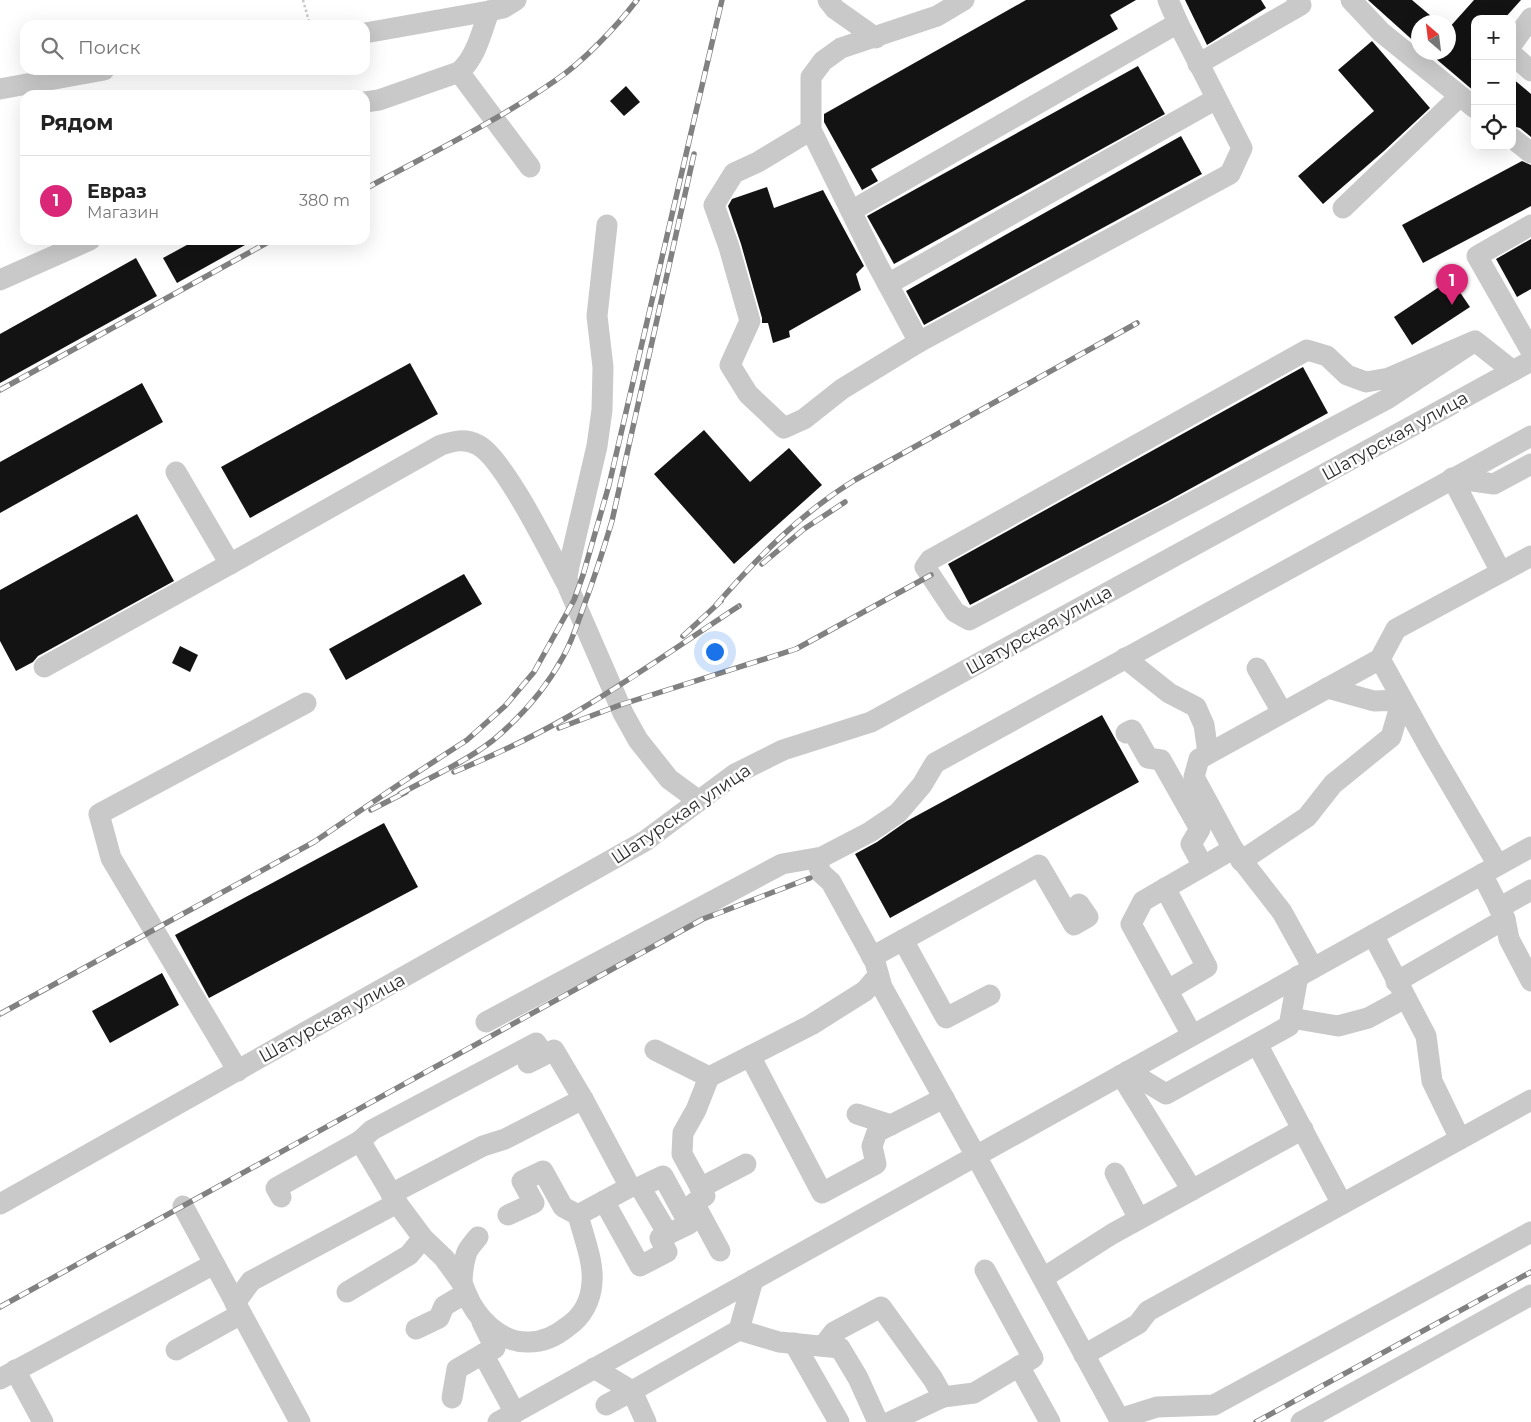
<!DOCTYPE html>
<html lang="ru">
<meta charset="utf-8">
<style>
body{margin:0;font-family:Montserrat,sans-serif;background:#f6f6f6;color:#222}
.controls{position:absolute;right:15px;top:15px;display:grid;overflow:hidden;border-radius:10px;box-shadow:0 5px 20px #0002}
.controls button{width:45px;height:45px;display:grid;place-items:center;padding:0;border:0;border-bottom:1px solid #e0e0e0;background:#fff;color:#222;font:25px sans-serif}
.compass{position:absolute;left:1411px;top:15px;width:45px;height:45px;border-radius:50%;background:#fff;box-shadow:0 5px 20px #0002;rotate:332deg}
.you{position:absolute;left:714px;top:651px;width:18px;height:18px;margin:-12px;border:4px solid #fff;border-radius:50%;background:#1a73e8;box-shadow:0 0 0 8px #1a73e833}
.badge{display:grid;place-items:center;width:32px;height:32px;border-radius:50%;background:#db2777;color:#fff;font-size:16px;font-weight:700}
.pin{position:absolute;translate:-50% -41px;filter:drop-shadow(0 1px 2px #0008)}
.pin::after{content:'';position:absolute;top:26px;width:18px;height:15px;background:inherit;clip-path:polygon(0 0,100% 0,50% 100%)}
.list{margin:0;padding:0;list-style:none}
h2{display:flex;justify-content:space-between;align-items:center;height:65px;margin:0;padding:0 20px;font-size:21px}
h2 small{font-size:16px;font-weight:400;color:#767676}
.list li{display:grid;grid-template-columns:32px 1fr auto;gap:15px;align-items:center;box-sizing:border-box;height:90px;padding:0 20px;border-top:1px solid #e0e0e0}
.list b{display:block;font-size:19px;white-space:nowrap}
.list p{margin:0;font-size:16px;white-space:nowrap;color:#767676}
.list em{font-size:16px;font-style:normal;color:#767676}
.icon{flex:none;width:28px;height:28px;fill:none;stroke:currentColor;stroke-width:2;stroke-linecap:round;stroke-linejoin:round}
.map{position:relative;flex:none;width:1531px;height:1422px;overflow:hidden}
.search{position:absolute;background:#fff;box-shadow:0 5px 20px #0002;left:20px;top:20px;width:350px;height:55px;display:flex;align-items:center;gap:12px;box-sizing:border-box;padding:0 18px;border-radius:15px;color:#767676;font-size:19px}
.panel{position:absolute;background:#fff;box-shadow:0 5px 20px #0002;left:20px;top:90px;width:350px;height:155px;border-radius:15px}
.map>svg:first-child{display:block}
</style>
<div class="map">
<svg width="1531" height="1422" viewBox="0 0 1531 1422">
<rect width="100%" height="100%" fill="#fff"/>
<g fill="#131313">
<polygon points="1026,0 1136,0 1110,15 1118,29 871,169 878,181 862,190 824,122 824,114"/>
<polygon points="1185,0 1261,0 1266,8 1207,45"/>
<polygon points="1368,0 1412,0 1438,22 1418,22 1418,45"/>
<polygon points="1474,0 1521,0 1504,19 1475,19 1475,92 1428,52 1448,52 1448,29"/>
<polygon points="1372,41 1430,108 1384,151 1323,204 1298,176 1374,111 1338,70"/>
<polygon points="1138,66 1165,114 894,264 867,216"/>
<polygon points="1512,78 1531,94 1531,137 1520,128 1512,126"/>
<polygon points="626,86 640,102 624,116 610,101"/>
<polygon points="1181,136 1202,174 924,325 906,291"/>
<polygon points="1522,161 1531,165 1531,206 1423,263 1402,225"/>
<polygon points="767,187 774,208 823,190 864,266 856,274 861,290 789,331 790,337 773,343 768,323 762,323 762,318 741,244 728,206 732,199"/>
<polygon points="1531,239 1531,289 1517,297 1496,259"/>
<polygon points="196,240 254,240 177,283 163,258"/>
<polygon points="136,258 157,296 0,383 0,334"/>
<polygon points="1451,279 1470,307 1412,345 1394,317"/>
<polygon points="410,363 438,414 250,518 221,467"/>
<polygon points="1303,367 1328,413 1168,501 970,605 948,564"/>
<polygon points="142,383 163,422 0,513 0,462"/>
<polygon points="704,430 750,482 789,448 822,485 734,564 654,474"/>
<polygon points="137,514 174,581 38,656 33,662 16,671 0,641 0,590"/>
<polygon points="464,574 482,604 346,680 329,649"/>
<polygon points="180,646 198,655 190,672 172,663"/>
<polygon points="1102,715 1139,782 890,918 855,854 877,842 907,821"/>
<polygon points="384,823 418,887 209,998 175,935"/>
<polygon points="162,973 179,1005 110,1043 92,1011"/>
</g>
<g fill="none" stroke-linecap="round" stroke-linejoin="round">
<polyline stroke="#c9c9c9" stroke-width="2.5" stroke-dasharray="2.5 2.5" stroke-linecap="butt" points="303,0 310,25"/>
<g stroke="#c9c9c9" stroke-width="21">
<polyline points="828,0 835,9 876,38"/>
<polyline points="964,0 937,16 841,48 823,61 811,77 811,130 877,264 919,342 1230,174 1242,148 1178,23 1168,0"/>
<polyline points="1351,0 1381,32 1475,108"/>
<polyline points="365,33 489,11 503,8 516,0"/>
<polyline points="1512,44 1531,18"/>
<polyline points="1512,54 1531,71"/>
<polyline points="1198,64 1301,5 1297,0"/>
<polyline points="459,72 530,167"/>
<polyline points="0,89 104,70"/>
<path d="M365 102 379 100 459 72C476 58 482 31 489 11"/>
<polyline points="811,130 758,162 734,173 714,205 729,247 750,321 730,365 748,394 784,428 804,419 842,389 919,342"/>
<polyline points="1512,138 1531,153"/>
<polyline points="1343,208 1460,96"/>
<polyline points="851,211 1178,23"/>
<polyline points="607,225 597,316 603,367 602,410 597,446 569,566 567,577 569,589 623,713 638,740 669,779 699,801"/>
<polyline points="1531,225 1477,256 1531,351"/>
<polyline points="0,280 90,240"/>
<polyline points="888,284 1216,99"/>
<polyline points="1475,341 1389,378 1366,382 1347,375 1327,356 1307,350 930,560 925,567 955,612 969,620 1387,399 1475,341 1513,371"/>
<path d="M176 472 230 564 441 445C454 441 465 438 478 445 504 458 552 557 568 586"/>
<polyline points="1501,572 1452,478 1494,484 1531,464"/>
<polyline points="1125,658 1169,693 1196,707 1204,725 1208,753"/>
<polyline points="1380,659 1430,749 1498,865"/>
<polyline points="44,667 230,564"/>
<polyline points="1257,668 1282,712"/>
<polyline points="1126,733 1132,730 1148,758 1161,760 1200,829 1191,844 1203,866"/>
<polyline points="816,859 821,873 831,882 875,962 882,987 976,1156 1121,1422"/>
<polyline points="1241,861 1307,817 1333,784 1391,737 1402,700 1374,701 1327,688"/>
<polyline points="1482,874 1505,919 1509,939 1531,981"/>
<polyline points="1165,888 1207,967 1168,990"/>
<polyline points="1499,908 1531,890"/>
<polyline points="1373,935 1426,1036 1432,1081 1460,1139"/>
<polyline points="903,940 946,1018 990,995"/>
<polyline points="872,957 1039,865 1074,925 1088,917 1079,904"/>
<polyline points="1313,968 1282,912 1233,849 1194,777 1199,759 1380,659 1396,629 1531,556"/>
<polyline points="1396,982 1505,919"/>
<polyline points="1291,1018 1338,1026 1368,1018 1405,998"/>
<polyline points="486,1022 782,864 822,857 870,832 898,813 922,785 935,763 1531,436"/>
<polyline points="1192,1035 1131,924 1143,901 1233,849"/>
<polyline points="1257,1044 1342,1204"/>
<polyline points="655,1050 709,1077 811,1025 865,991 878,976"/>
<polyline points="750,1056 822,1193 876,1164 872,1146 877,1132 944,1098"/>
<polyline points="238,1071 111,858 99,814 306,703"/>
<polyline points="1128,1071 1166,1094 1289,1026 1298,976"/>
<polyline points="1121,1075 1192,1190"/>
<polyline points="709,1077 696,1110 683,1133 682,1154 705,1196 694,1203 720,1251"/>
<polyline points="857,1114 891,1125"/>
<polyline points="360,1141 372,1130 536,1043 540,1049"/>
<polyline points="1115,1173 1139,1219"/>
<polyline points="700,1188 746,1164"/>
<polyline points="391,1194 483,1146 505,1139 583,1099 554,1050 528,1063"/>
<polyline points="604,1201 640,1266 667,1252 660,1238 689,1224 663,1176 640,1187 668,1234"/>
<polyline points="397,1203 423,1238 444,1258 462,1283"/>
<polyline points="0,1204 645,841 735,774 783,750 871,722 1531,361"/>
<polyline points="183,1206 300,1422"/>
<polyline points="508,1215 534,1203 522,1181 543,1171 563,1207 578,1215"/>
<path d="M478 1237C475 1241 469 1247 467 1252 464 1260 462 1274 462 1282 463 1286 465 1290 466 1293 476 1318 500 1343 529 1342 543 1342 556 1336 567 1327 582 1317 591 1301 592 1282 594 1262 583 1235 578 1215L630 1187 583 1099"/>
<polyline points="1043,1278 1112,1234 1303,1129"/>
<polyline points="347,1292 409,1255 423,1238"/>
<polyline points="235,1303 251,1281 397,1203 360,1141 276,1188 281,1197"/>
<polyline points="482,1322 495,1348 483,1354 515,1413"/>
<polyline points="416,1329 439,1318 444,1306 466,1293"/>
<polyline points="739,1330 779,1342 840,1348 858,1378 878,1422"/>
<polyline points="794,1343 839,1422"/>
<polyline points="823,1346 834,1332 881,1307 933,1379 943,1397 890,1422"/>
<polyline points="176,1350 241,1314"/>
<polyline points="1084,1355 1138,1324 1148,1311 1531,1100"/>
<polyline points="1019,1366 1050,1422"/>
<polyline points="594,1368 632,1391 739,1330 753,1280"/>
<polyline points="15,1370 43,1422"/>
<polyline points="0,1379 214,1264"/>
<polyline points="943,1397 974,1393 1033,1358 985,1270"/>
<polyline points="452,1398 457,1369 483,1354"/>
<polyline points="606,1405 632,1391 646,1422"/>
<polyline points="1119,1419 1157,1407 1214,1405 1531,1232"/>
<polyline points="498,1422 1531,847"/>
<polyline points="1301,1422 1531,1295"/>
</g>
<defs>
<g id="rail">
<path d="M365 189C429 154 496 122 556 80 583 62 617 26 637 0"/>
<polyline points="0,390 272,240"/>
<polyline points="762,564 804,529 845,502"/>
<path d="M716 605C758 557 801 513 855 480L1137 323"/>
<polyline points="683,636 721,601"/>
<polyline points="559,728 620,705 796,649 931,575"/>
<path d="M454 772C492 756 529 739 564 719 624 685 681 644 739 606"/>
<path d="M400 794C431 777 465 762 492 741 520 718 546 688 563 657 572 641 577 625 583 608 594 579 603 551 612 521L694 154"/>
<polyline points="371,810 406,792"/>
<polyline points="0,1014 314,842 401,783 467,740 505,706 534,672 574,600 583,575 609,485 722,0"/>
<polyline points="0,1307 703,919 810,878"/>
<polyline points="1256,1422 1531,1272"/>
</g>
</defs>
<use href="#rail" stroke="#818181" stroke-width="5.5"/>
<use href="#rail" stroke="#fff" stroke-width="4" stroke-dasharray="11" stroke-linecap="butt"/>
</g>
<g text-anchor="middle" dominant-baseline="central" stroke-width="5" stroke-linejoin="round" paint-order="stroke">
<g font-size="18" fill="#2c2c2c" stroke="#fff">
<text transform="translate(1395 436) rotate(-29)">Шатурская улица</text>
<text transform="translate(1039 630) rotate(-29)">Шатурская улица</text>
<text transform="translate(681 814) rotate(-34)">Шатурская улица</text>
<text transform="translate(332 1018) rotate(-29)">Шатурская улица</text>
</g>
</g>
</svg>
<div class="controls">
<button>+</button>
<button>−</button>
<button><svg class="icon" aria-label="locate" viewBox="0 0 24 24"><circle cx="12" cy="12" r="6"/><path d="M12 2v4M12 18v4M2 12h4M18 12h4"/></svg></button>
</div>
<svg class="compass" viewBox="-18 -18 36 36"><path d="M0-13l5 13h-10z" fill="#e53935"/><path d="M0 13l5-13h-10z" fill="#767676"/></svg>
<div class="you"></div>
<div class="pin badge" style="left:1452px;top:305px">1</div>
<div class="search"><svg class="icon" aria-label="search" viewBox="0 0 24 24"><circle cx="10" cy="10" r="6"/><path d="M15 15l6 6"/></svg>Поиск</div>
<section class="panel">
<h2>Рядом<small></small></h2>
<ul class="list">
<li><span class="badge">1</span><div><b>Евраз</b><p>Магазин</p></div><em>380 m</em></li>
</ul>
</section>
</div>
